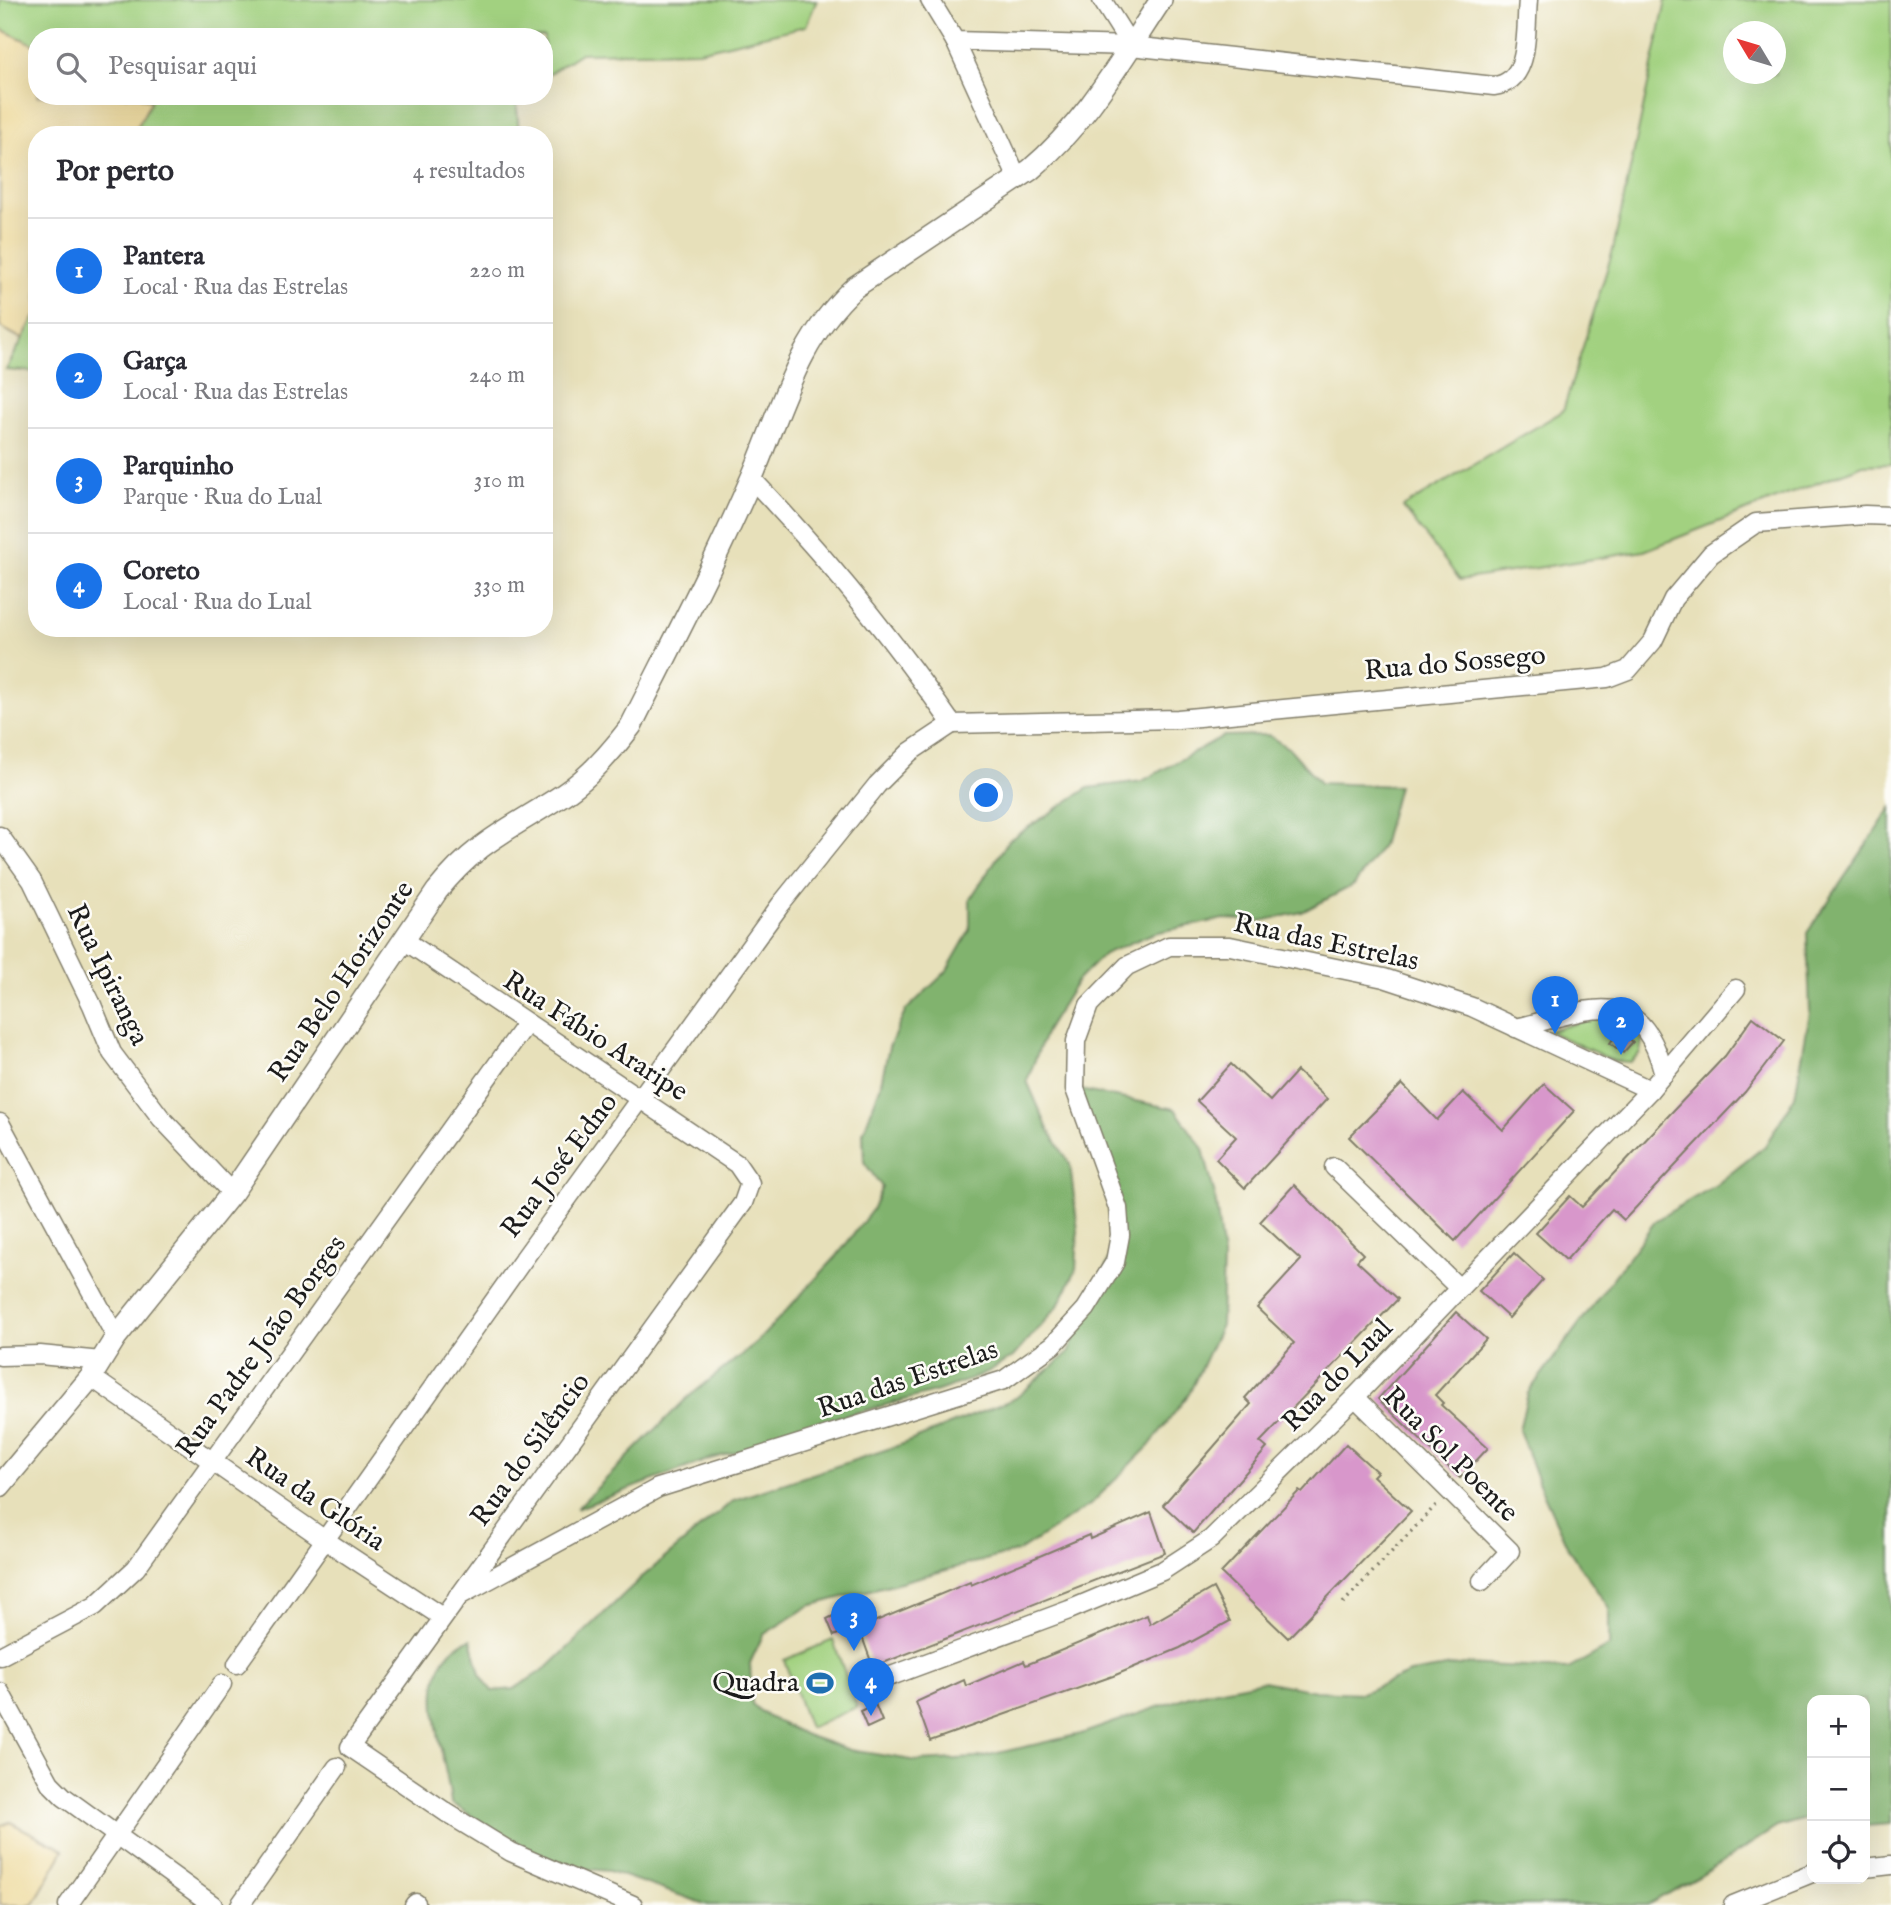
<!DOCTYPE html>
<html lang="pt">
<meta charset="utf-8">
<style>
body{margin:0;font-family:"IM FELL English",serif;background:#f7f7f7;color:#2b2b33}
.controls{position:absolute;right:21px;bottom:21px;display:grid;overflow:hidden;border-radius:14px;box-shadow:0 7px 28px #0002}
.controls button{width:63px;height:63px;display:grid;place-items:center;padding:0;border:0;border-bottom:2px solid #e1e1e2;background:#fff;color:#2b2b33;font:35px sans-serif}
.compass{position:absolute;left:1723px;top:21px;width:63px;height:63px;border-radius:50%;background:#fff;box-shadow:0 7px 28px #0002;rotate:308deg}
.you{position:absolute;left:987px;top:796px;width:24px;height:24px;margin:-18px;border:5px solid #fff;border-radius:50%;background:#1a73e8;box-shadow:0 0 0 10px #1a73e833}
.badge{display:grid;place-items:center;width:46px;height:46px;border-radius:50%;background:#1a73e8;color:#fff;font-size:23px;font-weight:700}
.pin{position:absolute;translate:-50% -58px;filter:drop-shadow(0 2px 4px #0008)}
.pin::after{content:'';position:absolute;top:37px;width:24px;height:21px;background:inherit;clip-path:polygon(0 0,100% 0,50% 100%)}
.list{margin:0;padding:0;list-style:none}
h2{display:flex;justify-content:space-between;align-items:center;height:91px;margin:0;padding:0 28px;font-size:30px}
h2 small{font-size:23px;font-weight:400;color:#7c7c81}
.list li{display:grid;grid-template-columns:46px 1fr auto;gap:21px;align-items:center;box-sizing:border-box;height:105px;padding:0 28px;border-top:2px solid #e1e1e2}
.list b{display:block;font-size:26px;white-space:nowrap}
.list p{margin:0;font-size:23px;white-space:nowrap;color:#7c7c81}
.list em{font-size:23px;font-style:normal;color:#7c7c81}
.icon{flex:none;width:38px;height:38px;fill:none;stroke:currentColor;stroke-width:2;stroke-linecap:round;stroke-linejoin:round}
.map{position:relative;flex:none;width:1891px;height:1905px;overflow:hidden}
.search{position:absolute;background:#fff;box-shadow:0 7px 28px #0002;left:28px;top:28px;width:525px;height:77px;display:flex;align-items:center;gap:18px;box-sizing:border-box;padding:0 24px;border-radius:28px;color:#7c7c81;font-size:26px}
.panel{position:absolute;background:#fff;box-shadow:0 7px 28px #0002;left:28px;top:126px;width:525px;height:511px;border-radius:28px}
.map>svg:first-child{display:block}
</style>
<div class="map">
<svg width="1891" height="1905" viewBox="0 0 1891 1905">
<rect width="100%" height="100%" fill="#fdfcf7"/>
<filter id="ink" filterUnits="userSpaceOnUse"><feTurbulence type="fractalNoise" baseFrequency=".0143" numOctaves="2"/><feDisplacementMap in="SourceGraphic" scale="14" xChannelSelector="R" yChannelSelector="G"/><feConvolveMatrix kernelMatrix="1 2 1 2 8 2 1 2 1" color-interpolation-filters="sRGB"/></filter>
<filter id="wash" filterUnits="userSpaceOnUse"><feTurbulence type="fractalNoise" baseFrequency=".00686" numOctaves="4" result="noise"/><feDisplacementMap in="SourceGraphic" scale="28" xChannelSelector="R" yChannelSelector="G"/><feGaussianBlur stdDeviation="1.57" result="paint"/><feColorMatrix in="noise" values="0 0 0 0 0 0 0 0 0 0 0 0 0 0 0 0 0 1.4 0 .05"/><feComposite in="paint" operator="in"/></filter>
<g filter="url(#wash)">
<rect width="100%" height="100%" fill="#e7e0ba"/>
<g fill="#a2d180" stroke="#5f764e" stroke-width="2" fill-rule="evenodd">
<polygon points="0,0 817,0 806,26 699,51 581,53 544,77 544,37 37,37 37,46 0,29"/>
<path d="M1666 0H1891V464L1863 465 1644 551 1460 580 1403 507 1563 411 1613 250ZM1734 32H1776V74H1734Z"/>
<polygon points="140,96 516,96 519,135 133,135 151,102"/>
<polygon points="37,312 37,372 6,370"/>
<path d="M1591 1019C1614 1017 1628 1021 1642 1040L1640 1053 1630 1062 1614 1061 1548 1031Z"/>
<polygon points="833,1640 857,1707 809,1728 784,1660"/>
</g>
<g fill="#81b36e" stroke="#4e6845" stroke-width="2">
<polygon points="1268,735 1291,750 1320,783 1398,786 1382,846 1354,885 1302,912 1261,921 1224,919 1154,933 1104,954 1077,981 1046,1031 1027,1081 1048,1129 1070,1164 1078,1231 1076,1270 1058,1306 1013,1357 980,1376 938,1391 807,1426 766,1444 710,1459 576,1509 686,1399 756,1343 836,1257 872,1210 882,1187 864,1162 863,1133 880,1087 889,1047 906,1010 946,972 970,930 970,899 1009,840 1088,788 1142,781 1223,736"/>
<path d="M1891 808V1824L1865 1826V1700H1812V1817L1777 1827 1699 1877 1647 1905H708L609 1871 562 1867 521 1847 451 1803C447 1755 406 1662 471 1639L480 1674 492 1691 514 1689 549 1666 641 1578 734 1500 900 1445 1016 1398 1068 1353 1120 1235 1075 1089 1175 1109 1203 1149 1215 1196 1223 1257 1221 1325 1189 1394 1149 1446 1090 1505 1019 1551 809 1606 763 1635 750 1663 752 1704 768 1717 806 1735 850 1750 918 1761 976 1758 1081 1734 1192 1695 1263 1681 1315 1691 1362 1693 1410 1673 1464 1664 1568 1669 1609 1646V1608L1569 1550 1539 1484 1519 1430 1528 1393 1656 1220 1716 1185 1765 1146 1795 1096 1810 1012 1807 933Z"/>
</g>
<g fill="#eeda9e" stroke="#857b5d" stroke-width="2">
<polygon points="0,29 37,46 37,96 140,96 151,101 133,135 37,135 37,312 22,339 0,327"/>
<polygon points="10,1822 64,1850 33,1905 0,1905 0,1826"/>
</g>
<g id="blocks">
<g fill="#d897cb">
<polygon points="1753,1017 1784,1041 1745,1092 1624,1220 1612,1209 1566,1260 1536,1233 1570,1196 1582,1207 1725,1056"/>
<polygon points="1620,1030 1633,1042 1623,1053 1610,1043"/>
<polygon points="1231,1064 1270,1101 1297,1071 1327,1099 1245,1188 1216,1159 1236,1137 1197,1101"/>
<polygon points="1402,1084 1437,1120 1463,1092 1503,1130 1544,1084 1574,1111 1455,1241 1349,1137"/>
<polygon points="1294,1185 1363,1254 1357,1261 1398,1299 1260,1442 1267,1448 1193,1533 1163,1505 1251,1404 1245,1398 1294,1343 1257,1308 1301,1260 1260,1222"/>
<polygon points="1514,1253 1543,1280 1509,1318 1479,1291"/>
<polygon points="1456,1312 1486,1339 1435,1395 1443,1403 1441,1405 1488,1448 1460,1478 1378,1399"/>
<polygon points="1346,1444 1377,1472 1373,1476 1411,1511 1288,1638 1221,1573 1299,1491 1302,1493"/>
<polygon points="1151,1512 1165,1553 873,1667 859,1628 970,1582 971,1585 1089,1535 1090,1539"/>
<polygon points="1213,1588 1230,1621 1180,1648 1113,1676 930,1741 916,1702 964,1680 966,1686 1024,1661 1026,1665 1147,1615 1150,1624"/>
<polygon points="841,1612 848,1629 834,1636 827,1619"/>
<polygon points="875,1704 882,1721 867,1728 860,1711"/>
</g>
</g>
</g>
<g filter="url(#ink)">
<use href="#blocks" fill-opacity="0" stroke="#827e6b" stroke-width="2"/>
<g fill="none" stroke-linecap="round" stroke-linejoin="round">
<defs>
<g id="minor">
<path d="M930 0 955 41 1131 46 1494 86C1532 82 1525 29 1528 0"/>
<polyline points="1102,0 1131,46"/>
<polyline points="955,41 1018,179"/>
<path d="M751 478C824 555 892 637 952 724"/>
<polyline points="952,724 1178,719 1607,678 1628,670 1653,641 1673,599 1711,554 1756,523 1865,515 1891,516"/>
<polyline points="0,836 32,881 92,1005 112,1053 161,1118 232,1193"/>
<polyline points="404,940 737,1164 750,1183 743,1203 350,1747 447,1813 511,1852 633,1905"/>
<path d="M1516 1028C1589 1011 1640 980 1664 1074"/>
<polyline points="0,1123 116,1337"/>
<polyline points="1334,1167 1459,1288"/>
<polyline points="0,1356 40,1355 101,1361"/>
<polyline points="91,1377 325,1540 442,1617"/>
<polyline points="1355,1397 1510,1551 1482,1581"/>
<polyline points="457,1597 658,1488 1004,1380 1053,1345 1086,1309 1115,1262 1120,1235 1118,1208 1075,1089 1076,1041 1089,1005 1127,966 1169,946 1230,946 1384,978 1472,1007 1650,1090"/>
<polyline points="0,1656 95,1606 136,1568 526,1024"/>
<polyline points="237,1664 523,1260 781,904 877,785 910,752 952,724"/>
<polyline points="891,1676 1069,1610 1162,1571 1211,1539 1355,1397 1650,1090 1736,989"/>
<polyline points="0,1692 50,1783 64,1797 213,1905"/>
<polyline points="1865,1868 1891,1865"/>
<polyline points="68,1905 222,1684"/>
<polyline points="240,1905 337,1767"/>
<polyline points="414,1905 416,1903"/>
<polyline points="1733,1905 1812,1873"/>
</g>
<path id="tertiary" d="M0 1486 91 1377 116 1337 232 1193 437 891C478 840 511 829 564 794 590 777 612 751 631 726 672 644 716 561 752 477 782 407 797 340 855 287L1030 170C1086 123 1121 60 1161 0"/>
</defs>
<use href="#minor" stroke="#827e6b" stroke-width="21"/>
<use href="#tertiary" stroke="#827e6b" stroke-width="24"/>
<polyline stroke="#827e6b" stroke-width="3.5" stroke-dasharray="2 5" stroke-linecap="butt" points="1343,1603 1438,1503"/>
<use href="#minor" stroke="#fff" stroke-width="18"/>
<use href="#tertiary" stroke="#fff" stroke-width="21"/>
</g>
</g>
<defs>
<symbol id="stadium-bare" viewBox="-9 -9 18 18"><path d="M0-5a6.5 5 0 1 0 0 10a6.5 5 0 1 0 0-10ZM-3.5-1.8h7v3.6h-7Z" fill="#1f6fb2" stroke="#fdfcf7" stroke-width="2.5" paint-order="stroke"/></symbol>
</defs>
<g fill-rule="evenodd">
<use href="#stadium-bare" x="801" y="1664" width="38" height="38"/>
</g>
<g text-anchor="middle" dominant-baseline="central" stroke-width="5" stroke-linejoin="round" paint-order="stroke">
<g font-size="28" fill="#1c1c1c" stroke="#fdfcf7">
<text transform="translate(1455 664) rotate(-5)">Rua do Sossego</text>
<text transform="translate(1326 943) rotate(12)">Rua das Estrelas</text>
<text transform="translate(107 975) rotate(64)">Rua Ipiranga</text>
<text transform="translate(342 982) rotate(-56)">Rua Belo Horizonte</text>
<text transform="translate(595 1037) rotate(33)">Rua Fábio Araripe</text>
<text transform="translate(560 1166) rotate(-53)">Rua José Edno</text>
<text transform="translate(262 1347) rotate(-54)">Rua Padre João Borges</text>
<text transform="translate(1338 1376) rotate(-46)">Rua do Lual</text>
<text transform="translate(908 1380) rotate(-19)">Rua das Estrelas</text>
<text transform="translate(531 1450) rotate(-54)">Rua do Silêncio</text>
<text transform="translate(1450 1455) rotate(45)">Rua Sol Poente</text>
<text transform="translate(315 1500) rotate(34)">Rua da Glória</text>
</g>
<g font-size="28" fill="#1c1c1c" stroke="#fdfcf7" text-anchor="end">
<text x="799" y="1683">Quadra</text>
</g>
</g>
</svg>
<div class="controls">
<button>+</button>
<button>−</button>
<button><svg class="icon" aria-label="locate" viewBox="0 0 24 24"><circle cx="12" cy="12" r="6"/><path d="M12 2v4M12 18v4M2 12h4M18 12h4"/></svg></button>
</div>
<svg class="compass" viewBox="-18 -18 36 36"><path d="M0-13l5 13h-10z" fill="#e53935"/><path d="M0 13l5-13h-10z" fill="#7c7c81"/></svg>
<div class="you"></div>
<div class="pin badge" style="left:1555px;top:1034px">1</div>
<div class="pin badge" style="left:1621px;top:1055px">2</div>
<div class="pin badge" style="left:854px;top:1651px">3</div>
<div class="pin badge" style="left:871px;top:1716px">4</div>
<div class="search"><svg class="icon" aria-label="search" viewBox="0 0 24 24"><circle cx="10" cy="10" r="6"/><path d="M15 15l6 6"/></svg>Pesquisar aqui</div>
<section class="panel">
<h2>Por perto<small>4 resultados</small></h2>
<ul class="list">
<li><span class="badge">1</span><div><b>Pantera</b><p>Local · Rua das Estrelas</p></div><em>220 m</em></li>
<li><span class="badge">2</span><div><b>Garça</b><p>Local · Rua das Estrelas</p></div><em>240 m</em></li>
<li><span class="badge">3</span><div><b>Parquinho</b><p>Parque · Rua do Lual</p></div><em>310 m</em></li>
<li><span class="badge">4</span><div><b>Coreto</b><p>Local · Rua do Lual</p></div><em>330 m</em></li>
</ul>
</section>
</div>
